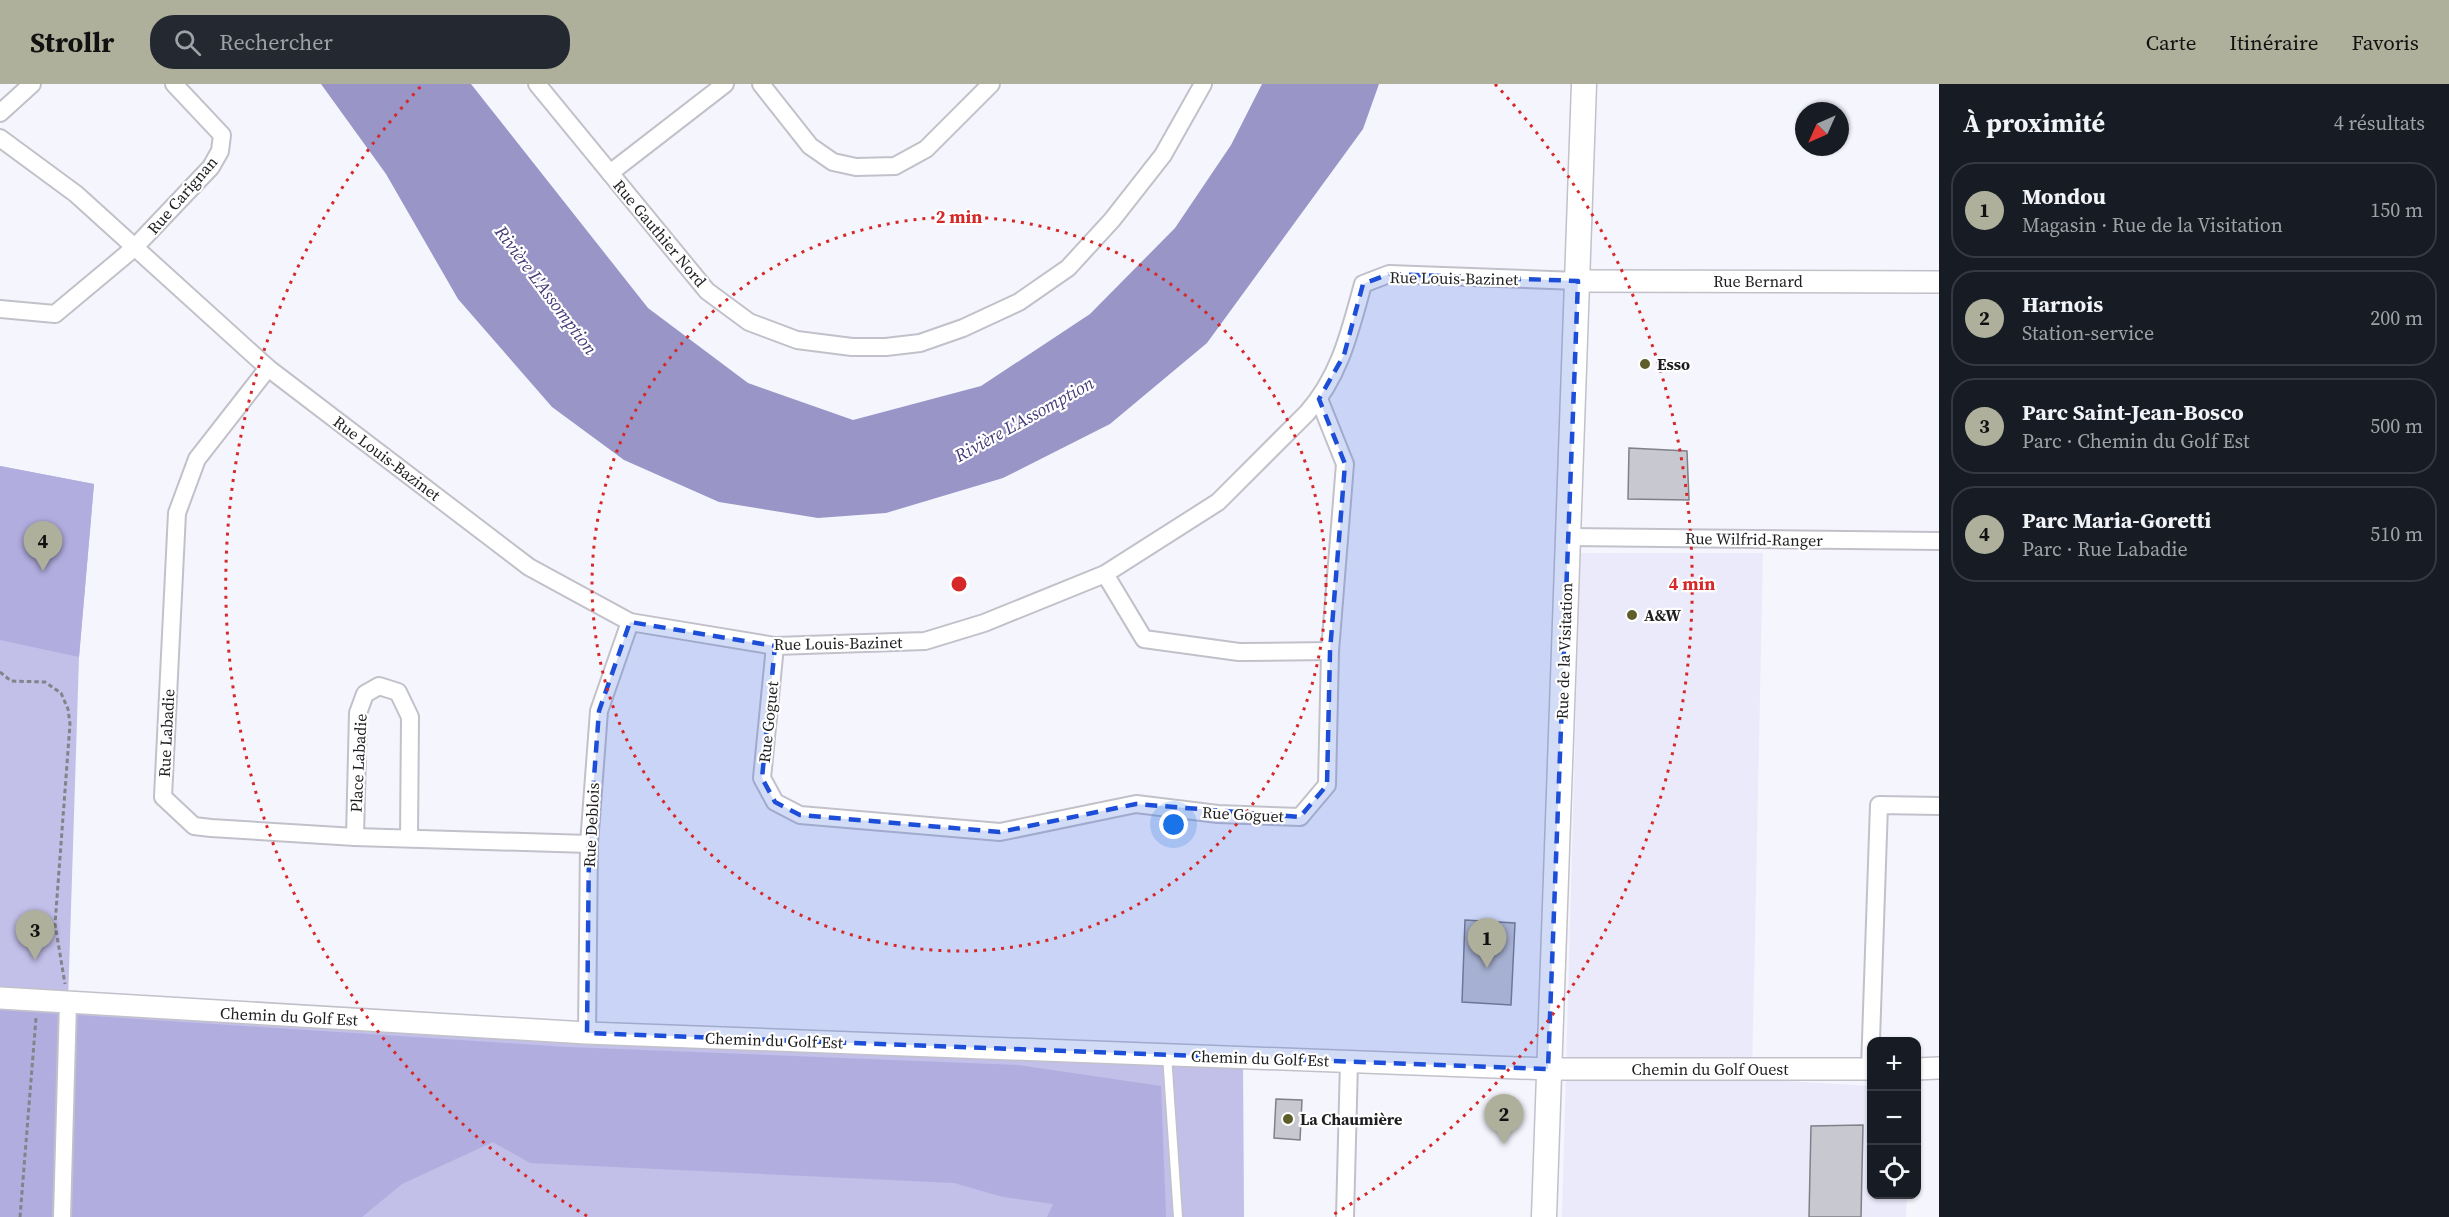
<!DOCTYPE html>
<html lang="fr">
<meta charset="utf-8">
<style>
body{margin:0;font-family:"Source Serif 4",serif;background:#242831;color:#f1f3f6}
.controls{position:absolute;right:18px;bottom:18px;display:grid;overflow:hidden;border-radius:12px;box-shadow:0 2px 4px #0004}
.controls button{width:54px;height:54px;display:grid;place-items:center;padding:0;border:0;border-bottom:2px solid #363941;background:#171b24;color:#f1f3f6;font:30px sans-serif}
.compass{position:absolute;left:1795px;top:18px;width:54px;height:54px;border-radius:50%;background:#171b24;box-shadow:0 2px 4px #0004;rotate:225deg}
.you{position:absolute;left:1174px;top:741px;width:21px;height:21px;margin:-15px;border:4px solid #fff;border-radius:50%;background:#1a73e8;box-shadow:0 0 0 9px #1a73e833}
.badge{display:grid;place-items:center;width:39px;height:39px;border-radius:50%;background:#afb09b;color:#111;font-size:20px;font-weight:700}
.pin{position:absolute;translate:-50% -50px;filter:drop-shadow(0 2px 3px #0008)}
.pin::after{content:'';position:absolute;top:32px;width:21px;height:18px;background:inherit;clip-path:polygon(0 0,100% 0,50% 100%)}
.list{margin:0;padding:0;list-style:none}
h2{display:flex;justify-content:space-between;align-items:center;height:78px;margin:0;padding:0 24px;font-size:26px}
h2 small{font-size:20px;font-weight:400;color:#9ea1a6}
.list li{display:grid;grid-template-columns:39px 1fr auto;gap:18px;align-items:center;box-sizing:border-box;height:96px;margin:0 12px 12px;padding:0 12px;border:2px solid #363941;border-radius:24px}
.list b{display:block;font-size:22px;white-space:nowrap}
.list p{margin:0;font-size:20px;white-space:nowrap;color:#9ea1a6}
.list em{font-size:20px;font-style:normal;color:#9ea1a6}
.icon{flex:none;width:33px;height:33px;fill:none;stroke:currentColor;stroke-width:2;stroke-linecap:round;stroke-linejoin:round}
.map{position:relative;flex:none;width:1939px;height:1133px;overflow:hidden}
header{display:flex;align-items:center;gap:36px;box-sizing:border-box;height:84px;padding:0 30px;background:#afb09b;color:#111}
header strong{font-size:28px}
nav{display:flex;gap:33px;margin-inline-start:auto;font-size:21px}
.search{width:420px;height:54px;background:#242831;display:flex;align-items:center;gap:15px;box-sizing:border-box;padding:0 21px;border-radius:24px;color:#9ea1a6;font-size:22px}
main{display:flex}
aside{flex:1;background:#171b24}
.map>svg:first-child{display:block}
</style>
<header>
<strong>Strollr</strong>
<div class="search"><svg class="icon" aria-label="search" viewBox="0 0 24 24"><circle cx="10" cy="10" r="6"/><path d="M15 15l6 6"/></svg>Rechercher</div>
<nav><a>Carte</a><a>Itinéraire</a><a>Favoris</a></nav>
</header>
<main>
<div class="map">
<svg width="1939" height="1133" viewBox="0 0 1939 1133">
<rect width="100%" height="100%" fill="#f5f5fe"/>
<polygon fill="#ebeafb" points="1580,469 1763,469 1752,995 1871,1002 1872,1110 1907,1111 1906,1133 1562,1133"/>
<polygon fill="#c2bfe9" points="0,382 94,400 79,573 68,919 1243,974 1244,1133 0,1133"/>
<g fill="#b1addf">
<polygon points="0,382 94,400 79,573 0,556"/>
<polygon points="0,926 568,963 1018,981 1161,1002 1166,1133 1047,1133 1053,1120 1003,1113 954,1099 530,1079 493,1058 402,1100 362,1133 0,1133"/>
</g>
<polygon fill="#9995c6" points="321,0 471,0 648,224 748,299 853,336 981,302 1090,230 1175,144 1231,61 1262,0 1379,0 1363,45 1207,259 1110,340 1003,394 886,429 818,434 719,418 624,376 552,323 458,215 386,90"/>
<g fill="#c8c8d1" stroke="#808088" stroke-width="1.5">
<polygon points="1629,364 1687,367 1689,416 1628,415"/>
<polygon points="1465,836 1515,839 1511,921 1462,918"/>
<polygon points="1276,1015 1302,1016 1300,1056 1274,1054"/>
<polygon points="1863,1041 1861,1133 1809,1133 1811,1042"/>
</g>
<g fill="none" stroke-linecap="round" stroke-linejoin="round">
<defs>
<polyline id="service" points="1167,971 1178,1133"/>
<g id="minor">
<polyline points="537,0 707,207 749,238 797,256 852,263 886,263 920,259 963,244 1019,218 1068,184 1112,136 1163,71 1203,0"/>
<polyline points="761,0 810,62 833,78 856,83 895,82 926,65 991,0"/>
<polyline points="0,29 32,0"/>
<path d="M0 54 76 110 268 284 529 483 630 538 775 562 925 557 984 539 1105 490 1218 418 1307 329C1340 292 1350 247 1363 200L1389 190 1578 197"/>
<polyline points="610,89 725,0"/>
<polyline points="0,225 55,230 134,164 211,83 220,67 222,51 174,0"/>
<polyline points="268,284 197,375 177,429 163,713 194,742 211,744 355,753 589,760"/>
<polyline points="1569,453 1939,457"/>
<polyline points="1105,490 1144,555 1239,568 1330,567"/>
<polyline points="775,562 762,694 775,718 800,731 1000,748 1136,720 1218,730 1300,733 1327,701 1330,567 1345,380 1319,315"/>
<polyline points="355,753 358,629 365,610 379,602 398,608 410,633 409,754"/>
<polyline points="587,949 589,760 599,627 630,538"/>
<polyline points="1870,985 1879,721 1939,722"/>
<polyline points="62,1133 68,919"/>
<polyline points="1345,1133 1349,978"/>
</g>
<g id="tertiary">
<polyline points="1578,197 1939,198"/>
<polyline points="0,914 587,949 1548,985 1872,985"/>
<polyline points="1916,985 1939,984"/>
</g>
<polyline id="secondary" points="1544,1133 1584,0"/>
</defs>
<use href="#service" stroke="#c2c1ca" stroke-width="11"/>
<use href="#minor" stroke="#c2c1ca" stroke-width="20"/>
<use href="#tertiary" stroke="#c2c1ca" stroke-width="24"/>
<use href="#secondary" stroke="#c2c1ca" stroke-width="27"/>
<g stroke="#838389" stroke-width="3" stroke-dasharray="4.5 3" stroke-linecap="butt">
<polyline points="0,588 11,597 45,598 61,609 68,625 70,640 55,840 65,900"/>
<polyline points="20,1133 36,934"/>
</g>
<use href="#service" stroke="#fff" stroke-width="8"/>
<use href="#minor" stroke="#fff" stroke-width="16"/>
<use href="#tertiary" stroke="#fff" stroke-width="21"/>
<use href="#secondary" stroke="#fff" stroke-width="24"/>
</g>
<path fill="#1d4ed8" fill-opacity="0.2" stroke="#1d4ed8" stroke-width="4.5" stroke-dasharray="12 8" stroke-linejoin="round" d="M1389 190 1578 197 1548 985 587 949 589 760 599 627 630 538 775 562 762 694 775 718 800 731 1000 748 1136 720 1300 733 1327 701 1330 567 1345 380 1319 315 1344 271 1363 200Z"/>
<g fill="none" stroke="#d62828" stroke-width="3" stroke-dasharray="3 6">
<circle cx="959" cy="500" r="367"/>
<path d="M587 1132A733 733 0 0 1 423 0M1495 0A733 733 0 0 1 1331 1132"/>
</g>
<g fill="#5e5e2b" stroke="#fff" stroke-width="2">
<circle cx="1645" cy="280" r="6"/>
<circle cx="1632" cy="531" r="6"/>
<circle cx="1288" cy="1035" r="6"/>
</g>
<g text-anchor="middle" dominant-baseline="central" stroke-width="4.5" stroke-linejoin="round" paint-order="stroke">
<g font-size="16" fill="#1e1e21" stroke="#fff">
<text transform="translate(182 111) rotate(-49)">Rue Carignan</text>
<text transform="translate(660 149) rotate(50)">Rue Gauthier Nord</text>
<text transform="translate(1454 194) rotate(1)">Rue Louis-Bazinet</text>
<text x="1758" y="197">Rue Bernard</text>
<text transform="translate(387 374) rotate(37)">Rue Louis-Bazinet</text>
<text transform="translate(1754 455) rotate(1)">Rue Wilfrid-Ranger</text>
<text transform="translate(838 559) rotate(-1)">Rue Louis-Bazinet</text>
<text transform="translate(1564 567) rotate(-88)">Rue de la Visitation</text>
<text transform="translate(768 638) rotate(-84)">Rue Goguet</text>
<text transform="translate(166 649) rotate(-87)">Rue Labadie</text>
<text transform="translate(358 679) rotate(-87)">Place Labadie</text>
<text transform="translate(1243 730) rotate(3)">Rue Goguet</text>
<text transform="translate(591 741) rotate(-87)">Rue Deblois</text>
<text transform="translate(289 932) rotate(3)">Chemin du Golf Est</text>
<text transform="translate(774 956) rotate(2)">Chemin du Golf Est</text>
<text transform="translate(1260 974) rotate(2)">Chemin du Golf Est</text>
<text x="1710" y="985">Chemin du Golf Ouest</text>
</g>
<g font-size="16" font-weight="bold" fill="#1e1e21" stroke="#fff" text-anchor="start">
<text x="1657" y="280">Esso</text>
<text x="1644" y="531">A&amp;W</text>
<text x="1300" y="1035">La Chaumière</text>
</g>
<g font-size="18" font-style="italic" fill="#453b78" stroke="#fff">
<text transform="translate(546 206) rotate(53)">Rivière L'Assomption</text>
<text transform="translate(1024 335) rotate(-29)">Rivière L'Assomption</text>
</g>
</g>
<circle cx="959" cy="500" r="9" fill="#d62828" stroke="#fff" stroke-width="3"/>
<g font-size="18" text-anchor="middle" font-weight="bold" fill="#d62828" stroke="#fff" stroke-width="4.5" stroke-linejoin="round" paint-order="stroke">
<text x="959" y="139">2 min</text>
<text x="1692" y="506">4 min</text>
</g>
</svg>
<div class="controls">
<button>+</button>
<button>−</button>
<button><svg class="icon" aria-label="locate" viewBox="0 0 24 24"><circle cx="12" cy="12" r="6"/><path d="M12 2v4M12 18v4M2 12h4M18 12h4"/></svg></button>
</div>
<svg class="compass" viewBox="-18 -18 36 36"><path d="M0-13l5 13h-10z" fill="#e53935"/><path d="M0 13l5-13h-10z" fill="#9ea1a6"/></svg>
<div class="you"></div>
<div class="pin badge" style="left:1487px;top:884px">1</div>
<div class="pin badge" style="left:1504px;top:1060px">2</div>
<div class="pin badge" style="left:35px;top:876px">3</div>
<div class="pin badge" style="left:43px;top:487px">4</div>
</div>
<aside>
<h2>À proximité<small>4 résultats</small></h2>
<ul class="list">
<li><span class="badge">1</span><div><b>Mondou</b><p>Magasin · Rue de la Visitation</p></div><em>150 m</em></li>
<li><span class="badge">2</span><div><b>Harnois</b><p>Station-service</p></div><em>200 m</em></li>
<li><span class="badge">3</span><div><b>Parc Saint-Jean-Bosco</b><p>Parc · Chemin du Golf Est</p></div><em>500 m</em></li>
<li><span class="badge">4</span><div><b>Parc Maria-Goretti</b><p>Parc · Rue Labadie</p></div><em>510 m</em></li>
</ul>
</aside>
</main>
